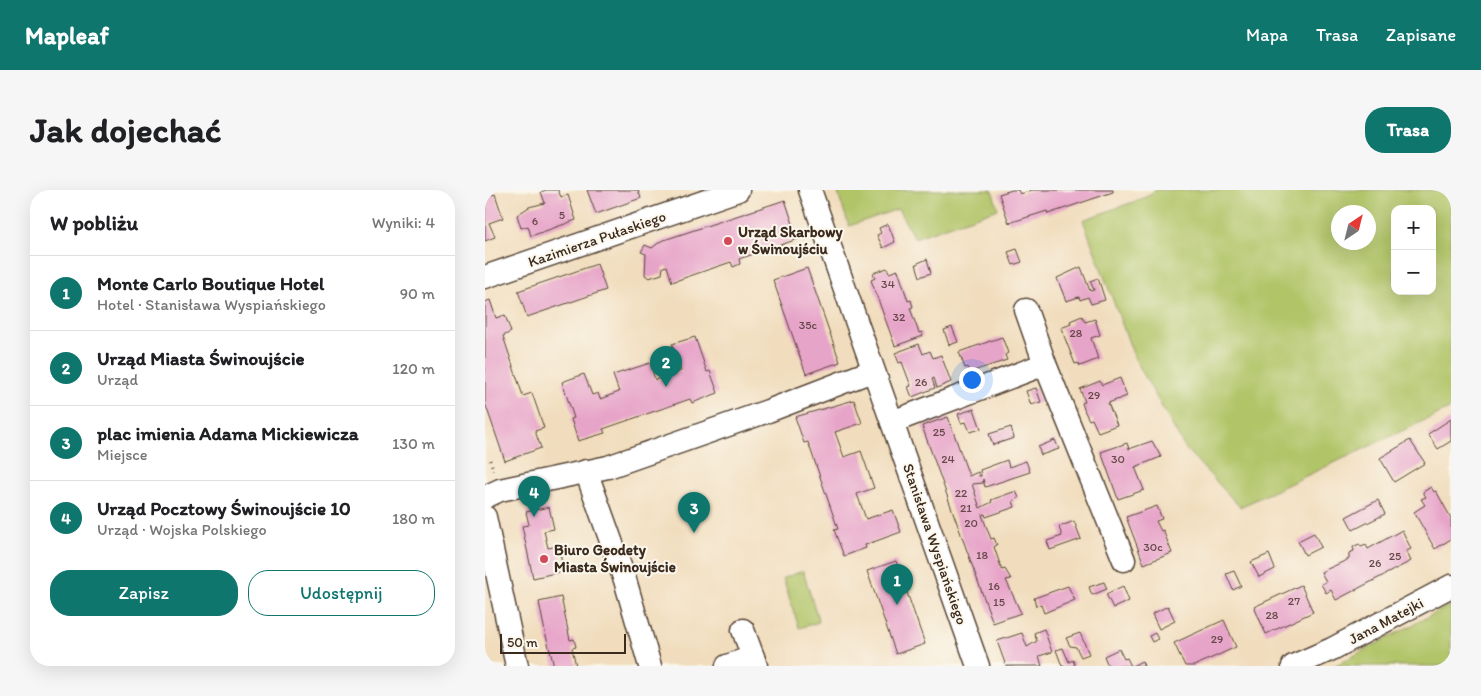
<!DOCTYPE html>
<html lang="pl">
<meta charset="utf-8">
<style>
body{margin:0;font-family:Itim,sans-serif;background:#f6f6f6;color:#202124}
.controls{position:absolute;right:15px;top:15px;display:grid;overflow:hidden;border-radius:10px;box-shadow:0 5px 20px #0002}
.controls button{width:45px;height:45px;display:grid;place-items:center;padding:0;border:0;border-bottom:1px solid #e0e0e0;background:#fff;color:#202124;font:25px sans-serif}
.compass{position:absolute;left:846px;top:15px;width:45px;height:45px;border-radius:50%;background:#fff;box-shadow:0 5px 20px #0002;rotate:35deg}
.scale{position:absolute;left:15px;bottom:12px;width:126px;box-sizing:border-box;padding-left:5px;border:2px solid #3b2a1e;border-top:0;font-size:14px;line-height:18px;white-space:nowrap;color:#3b2a1e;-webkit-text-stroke:4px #fbf7ec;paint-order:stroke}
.you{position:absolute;left:486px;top:189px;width:18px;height:18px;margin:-12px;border:4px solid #fff;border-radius:50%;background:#1a73e8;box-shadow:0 0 0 8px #1a73e833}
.badge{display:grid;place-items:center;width:32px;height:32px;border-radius:50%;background:#0f766e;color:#fff;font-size:16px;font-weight:700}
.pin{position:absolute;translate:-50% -41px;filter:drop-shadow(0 1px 2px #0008)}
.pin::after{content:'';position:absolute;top:26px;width:18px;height:15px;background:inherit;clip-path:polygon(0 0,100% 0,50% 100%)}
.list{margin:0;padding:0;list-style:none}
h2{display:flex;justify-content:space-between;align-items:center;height:65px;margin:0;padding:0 20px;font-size:21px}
h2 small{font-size:16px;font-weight:400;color:#757577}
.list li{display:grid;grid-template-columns:32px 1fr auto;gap:15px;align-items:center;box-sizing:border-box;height:75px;padding:0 20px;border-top:1px solid #e0e0e0}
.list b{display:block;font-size:19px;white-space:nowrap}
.list p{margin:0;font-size:16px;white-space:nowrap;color:#757577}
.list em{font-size:16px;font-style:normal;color:#757577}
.actions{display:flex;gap:10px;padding:15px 20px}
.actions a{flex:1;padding:11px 0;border:1px solid #0f766e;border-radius:20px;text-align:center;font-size:18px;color:#0f766e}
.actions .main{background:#0f766e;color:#fff}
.map{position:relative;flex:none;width:966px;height:476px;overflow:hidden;border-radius:20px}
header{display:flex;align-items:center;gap:30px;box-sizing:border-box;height:70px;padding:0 25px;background:#0f766e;color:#fff}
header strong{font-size:24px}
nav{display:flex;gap:28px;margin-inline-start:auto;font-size:18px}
.intro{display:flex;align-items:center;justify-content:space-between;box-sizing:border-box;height:120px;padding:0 30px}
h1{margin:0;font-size:35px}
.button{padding:12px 22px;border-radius:20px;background:#0f766e;color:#fff;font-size:18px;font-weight:700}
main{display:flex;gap:30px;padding:0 30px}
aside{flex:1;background:#fff;border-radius:20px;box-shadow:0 5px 20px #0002}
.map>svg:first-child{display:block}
</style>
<header>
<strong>Mapleaf</strong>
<nav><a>Mapa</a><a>Trasa</a><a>Zapisane</a></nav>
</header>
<div class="intro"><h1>Jak dojechać</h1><a class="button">Trasa</a></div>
<main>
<aside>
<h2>W pobliżu<small>Wyniki: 4</small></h2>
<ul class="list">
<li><span class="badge">1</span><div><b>Monte Carlo Boutique Hotel</b><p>Hotel · Stanisława Wyspiańskiego</p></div><em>90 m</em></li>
<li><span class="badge">2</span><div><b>Urząd Miasta Świnoujście</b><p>Urząd</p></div><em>120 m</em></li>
<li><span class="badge">3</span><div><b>plac imienia Adama Mickiewicza</b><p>Miejsce</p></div><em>130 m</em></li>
<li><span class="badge">4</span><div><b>Urząd Pocztowy Świnoujście 10</b><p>Urząd · Wojska Polskiego</p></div><em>180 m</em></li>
</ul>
<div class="actions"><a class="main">Zapisz</a><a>Udostępnij</a></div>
</aside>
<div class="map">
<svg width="966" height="476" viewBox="0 0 966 476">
<rect width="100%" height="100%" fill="#fbf7ec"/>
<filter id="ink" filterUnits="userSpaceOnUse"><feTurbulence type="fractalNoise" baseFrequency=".02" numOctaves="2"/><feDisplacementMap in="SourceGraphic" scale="10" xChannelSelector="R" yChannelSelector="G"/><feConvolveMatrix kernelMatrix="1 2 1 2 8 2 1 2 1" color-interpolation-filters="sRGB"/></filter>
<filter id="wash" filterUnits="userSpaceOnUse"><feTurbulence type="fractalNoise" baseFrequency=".0096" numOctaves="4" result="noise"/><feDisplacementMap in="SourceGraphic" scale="20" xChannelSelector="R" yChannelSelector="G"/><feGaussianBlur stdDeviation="1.12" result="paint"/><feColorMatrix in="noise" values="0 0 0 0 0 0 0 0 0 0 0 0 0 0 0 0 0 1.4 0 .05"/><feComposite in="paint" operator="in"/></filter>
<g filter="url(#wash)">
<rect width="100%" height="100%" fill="#f1ddbd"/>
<g fill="#b1c468" stroke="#767743" fill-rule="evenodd">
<polygon points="352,0 507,0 513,19 429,48 413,19 364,36"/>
<path d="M671 0H966V218L755 317 700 258 650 169 598 30 659 8ZM910 19H947V101H910ZM854 22H884V52H854Z"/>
<polygon points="318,381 334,432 314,438 298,388"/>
<polygon points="966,414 966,476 849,476 956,420"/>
</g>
<g id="blocks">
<g fill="#e7a4c9">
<polygon points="61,0 73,0 76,7 83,5 91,30 46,46 43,36 36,38 32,25 44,17 60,13 56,2"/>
<polygon points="102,0 153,0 156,8 111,24"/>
<polygon points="527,0 533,0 535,4 547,0 628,0 628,2 563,24 562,21 524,33 514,4"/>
<polygon points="10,4 18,28 4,33 10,47 0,51 0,7"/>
<polygon points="300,10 313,49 254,69 255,74 248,77 246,72 187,92 182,76 178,77 177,84 164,88 160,85 161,64 156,62 160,55 167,58 176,51"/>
<polygon points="403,34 410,52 398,58 392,45 396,43 394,38"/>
<polygon points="532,59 537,72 528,75 523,62"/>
<polygon points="442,69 446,83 435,87 431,74"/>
<polygon points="112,74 121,100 42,127 33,101"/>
<polygon points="596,77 605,101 609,100 605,91 613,88 620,110 606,114 603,107 595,110 594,107 581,111 572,88"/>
<polygon points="322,78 355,172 321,184 288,90"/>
<polygon points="402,78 404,83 413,80 423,111 426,110 428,117 425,118 434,143 437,142 438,146 410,156 386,90 390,88 388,83"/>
<polygon points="5,110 11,128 20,125 26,142 18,146 38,206 47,203 59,238 50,241 56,258 20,271 0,213 0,112"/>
<polygon points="597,126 600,132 610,129 615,145 606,148 613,169 595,176 593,173 590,174 576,138 586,134 585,131"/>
<polygon points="467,137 473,152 464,155 459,140"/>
<polygon points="210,147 222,182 225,181 233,203 207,213 205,209 118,239 120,243 93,251 86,229 89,228 77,192 99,184 107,205 113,203 115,209 134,202 128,185 165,173 170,190 196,181 187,154"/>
<polygon points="517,147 523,163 520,165 522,170 485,182 483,177 480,178 474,162"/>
<polygon points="434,154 438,164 445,161 448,168 456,165 466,192 452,198 449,188 447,189 450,198 427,207 423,197 426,196 417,172 414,173 410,163"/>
<polygon points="635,188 642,206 623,213 632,235 613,242 607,229 604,230 600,222 597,213 600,212 595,199 615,191 617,195"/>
<polygon points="551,198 556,212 546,215 541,201"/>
<polygon points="369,210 377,233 350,242 359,267 376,261 389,298 372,304 381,329 408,320 416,342 380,355 381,358 359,366 349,340 353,339 323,252 319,253 310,227"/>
<polygon points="489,219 496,239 485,242 481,232 476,233 473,224"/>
<polygon points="463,227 484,286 493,282 494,286 496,286 495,280 522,270 524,277 541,271 545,282 500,297 498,289 498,293 487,294 495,318 507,312 506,310 531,301 534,308 528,311 530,317 501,327 500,324 497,325 506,349 509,348 512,355 509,357 517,380 520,379 526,389 521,390 536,423 508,433 437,236"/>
<polygon points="966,229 966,251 953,259 943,244"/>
<polygon points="526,237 529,248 508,255 504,244"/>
<polygon points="570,250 574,259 556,265 553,257"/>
<polygon points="925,250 940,273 909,292 895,268"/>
<polygon points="667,251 676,267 650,277 659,300 633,309 616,262 642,253 644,259"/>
<polygon points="946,297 949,302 951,301 966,328 966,349 950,359 929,322 940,315 936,309 941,307 938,302"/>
<polygon points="893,310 900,324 868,340 861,327"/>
<polygon points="672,316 677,329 671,331 676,341 678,340 687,363 659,374 641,327"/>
<polygon points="64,317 69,339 59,341 63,358 73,356 79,381 48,388 37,336 44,335 41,322"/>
<polygon points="589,331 596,349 565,360 562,351 577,346 574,337"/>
<polygon points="917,340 926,359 921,361 926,371 851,410 846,400 841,403 836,394 841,392 836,382 864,369 864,363 869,361 868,357 874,354 876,357 881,355 883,359"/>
<polygon points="829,343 836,357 820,365 813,351"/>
<polygon points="784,364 790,379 774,387 766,372"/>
<polygon points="411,371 440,454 411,464 382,381"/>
<polygon points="749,381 756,396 748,400 741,384"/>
<polygon points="619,392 622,399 607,405 604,397"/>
<polygon points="816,395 828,422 781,444 769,417"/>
<polygon points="583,396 590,410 559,423 556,415 551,416 549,408"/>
<polygon points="638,396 644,411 628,418 621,404"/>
<polygon points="76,407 85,450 89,449 91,457 87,458 91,476 69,476 60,442 54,412"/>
<polygon points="683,416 690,431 674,439 667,424"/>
<polygon points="739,430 751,457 709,476 700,476 689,453"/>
<polygon points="559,439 567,462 554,466 557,476 521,476 512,451 537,443 542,457 552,451 549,443"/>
<polygon points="595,443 604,464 596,467 591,457 585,456 581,448"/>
<polygon points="670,443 673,449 667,452 664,446"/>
<polygon points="578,458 584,472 588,470 590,476 577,476 571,460"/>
<polygon points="634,459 639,469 642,468 646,476 623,476 619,466"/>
<polygon points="657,471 659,476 647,476"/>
</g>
</g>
</g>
<g filter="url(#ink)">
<use href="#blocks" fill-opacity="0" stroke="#564536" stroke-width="1"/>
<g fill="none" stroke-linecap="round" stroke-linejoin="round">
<defs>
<g id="minor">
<polyline points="325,0 493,476"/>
<polyline points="0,87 253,0"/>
<polyline points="541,120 560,174"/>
<polyline points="407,232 560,174 639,370"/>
<polyline points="101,281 140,390 165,476"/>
<polyline points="0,307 15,300 123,277 283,221 387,181"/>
<polyline points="0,327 32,476"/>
<polyline points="258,440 268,467"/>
<polyline points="242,476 268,467 271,476"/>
<polyline points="808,476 847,459 966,396"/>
</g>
</defs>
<use href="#minor" stroke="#564536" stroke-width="25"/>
<polyline stroke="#564536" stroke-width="3" stroke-dasharray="1 4" stroke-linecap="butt" points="5,270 10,284"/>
<use href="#minor" stroke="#fff" stroke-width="22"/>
</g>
</g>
<g fill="#d1495b" stroke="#fbf7ec" stroke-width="2">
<circle cx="243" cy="51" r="5"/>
<circle cx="59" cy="369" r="5"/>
</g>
<g text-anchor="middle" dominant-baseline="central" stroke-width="4" stroke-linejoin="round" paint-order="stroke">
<g font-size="12" fill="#664849">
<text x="77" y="25">5</text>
<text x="50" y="31">6</text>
<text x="403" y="94">34</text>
<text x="414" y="127">32</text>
<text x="323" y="135">35c</text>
<text x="591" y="143">28</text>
<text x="436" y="192">26</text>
<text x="609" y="205">29</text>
<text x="454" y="242">25</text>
<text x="463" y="269">24</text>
<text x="633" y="269">30</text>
<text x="476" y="303">22</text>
<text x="481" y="318">21</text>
<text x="486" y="333">20</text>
<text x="668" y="357">30c</text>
<text x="497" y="365">18</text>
<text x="910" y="366">25</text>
<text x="890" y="373">26</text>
<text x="509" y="396">16</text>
<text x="809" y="411">27</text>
<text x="514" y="412">15</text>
<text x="787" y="425">28</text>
<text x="732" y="449">29</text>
</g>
<g font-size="15" font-weight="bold" fill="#3b2a1e" stroke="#fbf7ec" text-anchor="start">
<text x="253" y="42">Urząd Skarbowy<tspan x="253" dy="17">w Świnoujściu</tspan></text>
<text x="69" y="360">Biuro Geodety<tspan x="69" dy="17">Miasta Świnoujście</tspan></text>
</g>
<g font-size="15" fill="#3b2a1e" stroke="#fbf7ec">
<text transform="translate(112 49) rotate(-19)">Kazimierza Pułaskiego</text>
<text transform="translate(450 354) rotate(71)">Stanisława Wyspiańskiego</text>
<text transform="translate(901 431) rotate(-28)">Jana Matejki</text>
</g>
</g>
</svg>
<div class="controls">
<button>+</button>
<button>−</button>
</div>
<svg class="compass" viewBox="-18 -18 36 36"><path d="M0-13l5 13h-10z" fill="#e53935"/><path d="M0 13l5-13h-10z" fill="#757577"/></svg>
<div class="scale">50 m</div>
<div class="you"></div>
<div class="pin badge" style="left:412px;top:415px">1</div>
<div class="pin badge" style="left:181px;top:197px">2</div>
<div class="pin badge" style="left:209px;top:343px">3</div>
<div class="pin badge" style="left:49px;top:327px">4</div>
</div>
</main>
